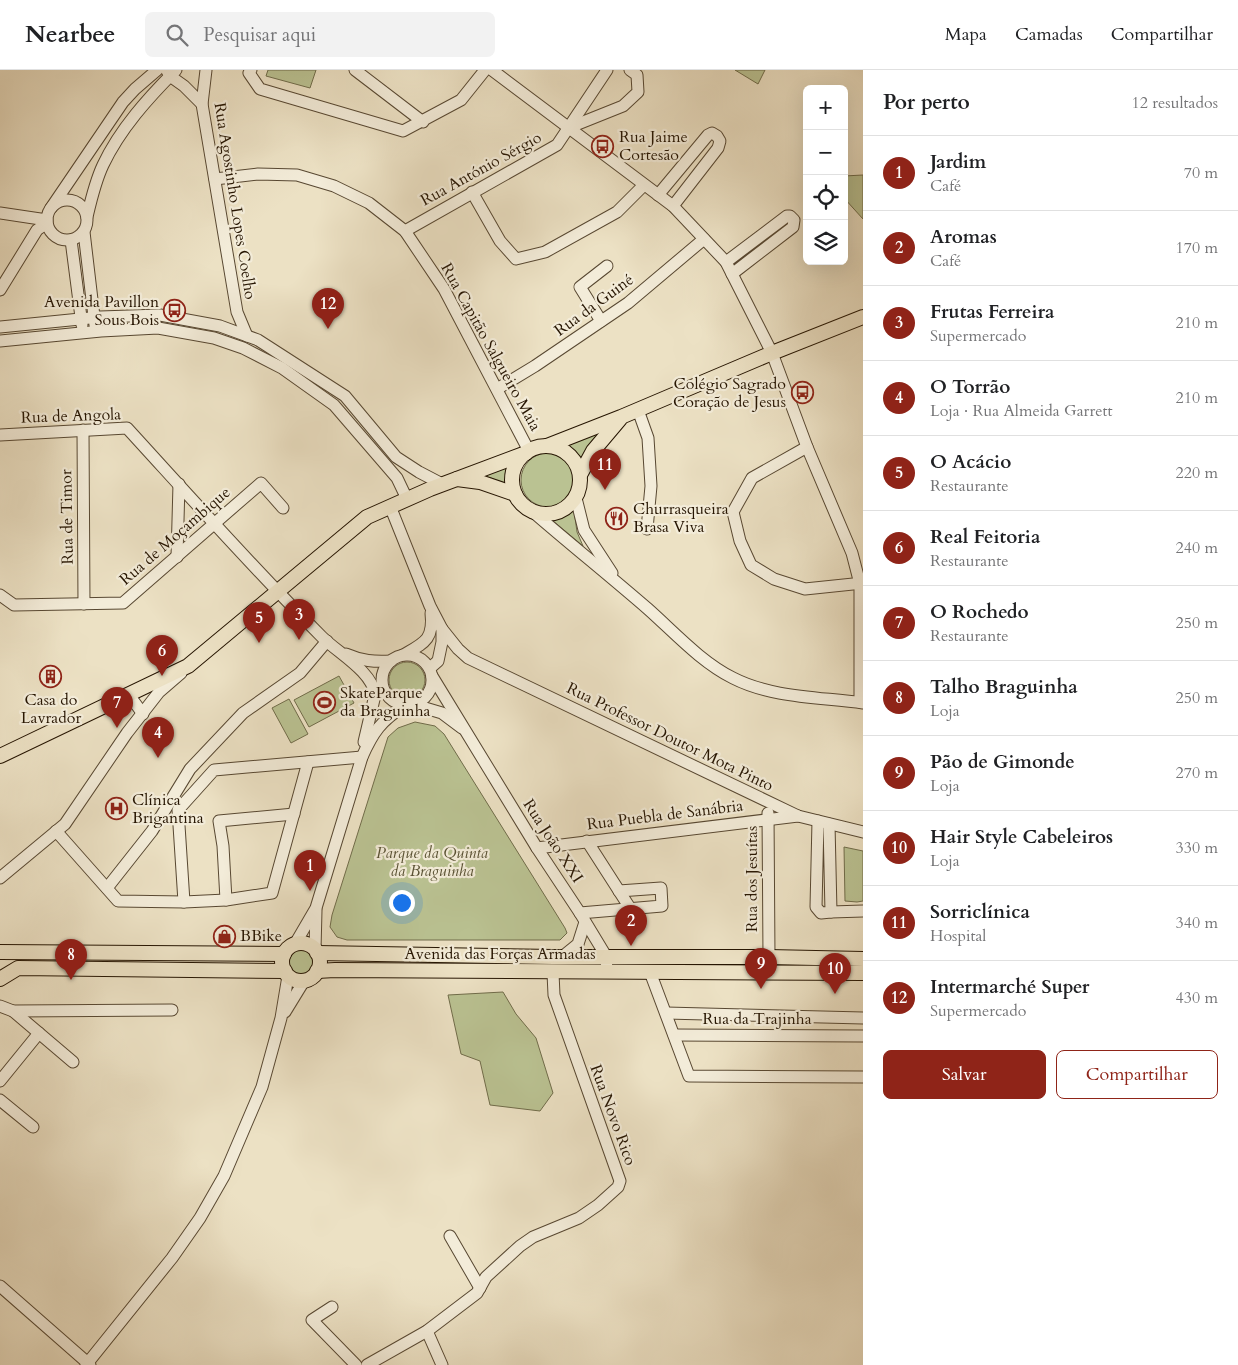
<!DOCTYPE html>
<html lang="pt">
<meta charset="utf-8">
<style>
body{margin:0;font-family:Cardo,serif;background:#f2f2f2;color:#202124}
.controls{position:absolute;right:15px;top:15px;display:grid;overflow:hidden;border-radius:8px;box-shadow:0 5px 20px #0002}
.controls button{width:45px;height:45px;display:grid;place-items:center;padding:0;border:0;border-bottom:1px solid #e0e0e0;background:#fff;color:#202124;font:25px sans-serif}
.you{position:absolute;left:401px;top:832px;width:18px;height:18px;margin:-12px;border:4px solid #fff;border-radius:50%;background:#1a73e8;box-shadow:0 0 0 8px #1a73e833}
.badge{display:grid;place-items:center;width:32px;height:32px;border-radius:50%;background:#8f2418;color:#fff;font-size:16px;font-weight:700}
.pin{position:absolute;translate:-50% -41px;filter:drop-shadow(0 1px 2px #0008)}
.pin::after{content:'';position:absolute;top:26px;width:18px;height:15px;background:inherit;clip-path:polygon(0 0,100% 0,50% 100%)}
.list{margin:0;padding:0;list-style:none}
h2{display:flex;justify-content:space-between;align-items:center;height:65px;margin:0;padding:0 20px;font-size:21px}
h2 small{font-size:16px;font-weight:400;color:#757577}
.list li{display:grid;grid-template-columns:32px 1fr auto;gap:15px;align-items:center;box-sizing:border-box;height:75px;padding:0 20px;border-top:1px solid #e0e0e0}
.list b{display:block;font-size:19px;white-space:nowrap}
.list p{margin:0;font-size:16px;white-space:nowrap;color:#757577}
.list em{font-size:16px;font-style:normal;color:#757577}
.actions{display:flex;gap:10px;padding:15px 20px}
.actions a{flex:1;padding:11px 0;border:1px solid #8f2418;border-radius:8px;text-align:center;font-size:18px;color:#8f2418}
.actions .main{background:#8f2418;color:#fff}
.icon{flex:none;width:28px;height:28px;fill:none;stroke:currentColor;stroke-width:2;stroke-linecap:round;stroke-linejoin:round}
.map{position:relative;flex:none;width:863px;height:1295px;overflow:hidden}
header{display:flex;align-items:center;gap:30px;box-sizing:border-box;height:70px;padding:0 25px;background:#fff;border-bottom:1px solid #e0e0e0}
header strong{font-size:24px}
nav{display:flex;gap:28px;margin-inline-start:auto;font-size:18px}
.search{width:350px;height:45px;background:#f2f2f2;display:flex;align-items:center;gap:12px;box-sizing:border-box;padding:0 18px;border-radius:8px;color:#757577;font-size:19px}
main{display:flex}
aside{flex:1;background:#fff}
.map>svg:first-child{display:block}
</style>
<header>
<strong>Nearbee</strong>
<div class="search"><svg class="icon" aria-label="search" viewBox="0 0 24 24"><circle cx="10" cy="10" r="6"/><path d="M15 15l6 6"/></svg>Pesquisar aqui</div>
<nav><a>Mapa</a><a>Camadas</a><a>Compartilhar</a></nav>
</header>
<main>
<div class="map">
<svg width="863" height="1295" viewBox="0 0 863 1295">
<rect width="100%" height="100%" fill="#ece1c4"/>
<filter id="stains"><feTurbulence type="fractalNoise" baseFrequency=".004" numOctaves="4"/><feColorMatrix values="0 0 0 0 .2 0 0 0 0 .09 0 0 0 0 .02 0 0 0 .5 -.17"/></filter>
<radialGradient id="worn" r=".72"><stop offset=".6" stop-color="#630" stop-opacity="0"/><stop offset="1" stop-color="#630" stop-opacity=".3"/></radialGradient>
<g fill="#bac292" stroke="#706c4a">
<polygon points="268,0 316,0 310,18 266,6"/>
<polygon points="735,0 765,0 758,14"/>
<polygon points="863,105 863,149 844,128 844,106"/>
<polygon points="602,359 589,375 581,393 576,382 566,374"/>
<circle cx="548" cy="410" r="27"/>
<polygon points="512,394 508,405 509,416 491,408 481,406"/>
<polygon points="574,440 577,462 583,476 552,450 563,446"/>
<circle cx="407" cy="610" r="18"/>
<polygon points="339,606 354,633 309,657 294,630"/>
<polygon points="289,629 308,664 291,673 272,638"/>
<polygon points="415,652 435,656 444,664 565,858 567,863 560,870 347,870 337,867 330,857 332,845 388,667 398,658"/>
<polygon points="844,777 863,781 863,831 857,832 845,831"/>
<circle cx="301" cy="892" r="13"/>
<polygon points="503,922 516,944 536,968 553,1023 540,1041 490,1035 480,991 461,984 448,925"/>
</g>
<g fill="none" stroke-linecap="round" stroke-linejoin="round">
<defs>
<g id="minor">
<polyline points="206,0 202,34 237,242 247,266"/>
<polyline points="251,0 249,3 260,19 403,61 461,30 485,0"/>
<polyline points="355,0 423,52"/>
<polyline points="492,0 673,136 726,192 772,283 807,377 852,483 860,514 860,632"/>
<polyline points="167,1 170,6 184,16 202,34"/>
<polyline points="568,58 623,36 638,22 637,5 630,0"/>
<polyline points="215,109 258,104 297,105 334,116 369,133 405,161 444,219 529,381"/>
<polyline points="472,122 500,171 516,189 545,182 617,142 644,115"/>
<polyline points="658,125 708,65 712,63 717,66 720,71 718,78 673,136"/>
<circle cx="67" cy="150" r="20"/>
<polyline points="51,138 123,32 135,19 157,0"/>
<polyline points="0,143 47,150"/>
<path d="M87 147C91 130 95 112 103 95 120 59 148 28 176 0"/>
<polyline points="405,161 557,75 607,0"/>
<polyline points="84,162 95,255"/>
<polyline points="71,170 82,255"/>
<polyline points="726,192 787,146 790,146 794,150 793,157 732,204"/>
<polyline points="0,220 37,160 47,153"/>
<polyline points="601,251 580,217 607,196"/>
<polyline points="0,257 100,247 160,245 220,256 258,270 345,326 396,387 419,402 442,414"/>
<polyline points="0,271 101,261 158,258 214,268 243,278 282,298 334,335 397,408 407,429"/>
<polyline points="497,319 535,296 628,233 704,169"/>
<polyline points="638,340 648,368 651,416 647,459"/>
<polyline points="83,360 84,534"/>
<path d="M0 365 127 358C191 428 255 500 322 567 338 583 373 602 375 625"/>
<polyline points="807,377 752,408 733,442 740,471 751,495 774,509 805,519 863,513"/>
<polyline points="576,428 584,460 612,503"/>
<polyline points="390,436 430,536 442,559 442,572 438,591 430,598"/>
<path d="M532 441C570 474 610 506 648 539 675 563 701 592 733 608 772 628 820 627 863 633"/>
<polyline points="177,487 179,414"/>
<polyline points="0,525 14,535 123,533 261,413 283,438"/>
<polyline points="442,559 458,579 468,588 798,746 863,762"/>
<path d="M346 584C362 591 374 592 391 591"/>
<circle cx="407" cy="610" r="25"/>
<path d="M403 585C424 573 434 570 431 543"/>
<polyline points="432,606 537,778 580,843 606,886 607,902"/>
<polyline points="125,626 132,629 143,644"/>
<polyline points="415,635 442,643 462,658"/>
<polyline points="364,672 375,625 378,618"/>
<polyline points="768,743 769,887"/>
<polyline points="818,751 816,837 821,843 831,842 829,754"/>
<polyline points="56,761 118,831 184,832 226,830 272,823 308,692"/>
<polyline points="587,771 630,838"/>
<polyline points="537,778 798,746"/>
<polyline points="0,808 65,754 127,663 159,622 181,603"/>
<polyline points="107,818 152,761 190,699 243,643 300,603 327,571"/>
<polyline points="226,830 223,776 219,751 294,744"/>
<polyline points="184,832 178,740 214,700 362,687"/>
<polyline points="831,842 863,841"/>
<polyline points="580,843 662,836 661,818 619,821"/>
<path d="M295 874 316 838 362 687C373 662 381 651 404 636"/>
<polyline points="315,880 316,840"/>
<polyline points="562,887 578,874 585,852"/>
<polyline points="650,902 689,1006 863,1007"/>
<polyline points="0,936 13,941 172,940"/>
<polyline points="13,941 73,992"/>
<polyline points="285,942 304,911"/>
<polyline points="666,943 863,948"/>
<polyline points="674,965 863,966"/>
<polyline points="0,1011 39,963"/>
<polyline points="0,1030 33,1057"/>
<polyline points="450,1166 480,1218"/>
<polyline points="0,1216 90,1295"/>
<polyline points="332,1237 312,1250 356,1295"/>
<polyline points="427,1261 442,1295"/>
<polyline points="86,1295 172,1188 200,1148 224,1106 262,1017 281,948 288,906"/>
<polyline points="367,1295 427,1261 477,1223 486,1207 520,1176 533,1167 579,1148 598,1135 618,1117 620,1111 554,925 553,903"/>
</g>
<g id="major">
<circle cx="546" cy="410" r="34"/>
<polyline points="547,376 621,347 772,283 863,247"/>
<polyline points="580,405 593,381 620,349"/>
<polyline points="457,409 480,412 515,424"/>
<polyline points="0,686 188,596 367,447 430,419 526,383"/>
<circle cx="301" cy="892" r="19"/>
<polyline points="0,882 284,884"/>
<polyline points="317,883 553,887 769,887 863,889"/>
<polyline points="317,901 335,900 863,903"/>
<polyline points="0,909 18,898 285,901"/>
</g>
</defs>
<use href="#minor" stroke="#584832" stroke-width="13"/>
<use href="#major" stroke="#261502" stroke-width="16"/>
<use href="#minor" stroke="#f3ecd9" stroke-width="11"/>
<use href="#major" stroke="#ece1c4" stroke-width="14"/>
</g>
<defs>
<symbol id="bus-ring" viewBox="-11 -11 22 22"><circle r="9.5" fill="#f3ecd9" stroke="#8f2418" stroke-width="1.5"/><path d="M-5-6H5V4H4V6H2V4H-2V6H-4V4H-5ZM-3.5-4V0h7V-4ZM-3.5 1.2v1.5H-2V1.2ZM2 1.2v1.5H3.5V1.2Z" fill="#8f2418"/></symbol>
<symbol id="restaurant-ring" viewBox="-11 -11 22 22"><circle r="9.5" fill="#f3ecd9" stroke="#8f2418" stroke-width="1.5"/><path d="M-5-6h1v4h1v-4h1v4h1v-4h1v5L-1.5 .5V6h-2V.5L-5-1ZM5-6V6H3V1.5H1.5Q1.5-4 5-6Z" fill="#8f2418"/></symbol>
<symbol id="building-ring" viewBox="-11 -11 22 22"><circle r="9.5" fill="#f3ecd9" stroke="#8f2418" stroke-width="1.5"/><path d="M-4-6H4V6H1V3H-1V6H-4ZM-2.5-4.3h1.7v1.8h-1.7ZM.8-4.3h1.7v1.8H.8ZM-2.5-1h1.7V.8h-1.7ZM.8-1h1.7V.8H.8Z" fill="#8f2418"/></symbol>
<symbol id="stadium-ring" viewBox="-11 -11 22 22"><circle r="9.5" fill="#f3ecd9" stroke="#8f2418" stroke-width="1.5"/><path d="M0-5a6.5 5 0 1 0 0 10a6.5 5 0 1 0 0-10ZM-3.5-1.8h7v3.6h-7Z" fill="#8f2418"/></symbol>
<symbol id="hospital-ring" viewBox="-11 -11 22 22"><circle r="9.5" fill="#f3ecd9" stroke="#8f2418" stroke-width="1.5"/><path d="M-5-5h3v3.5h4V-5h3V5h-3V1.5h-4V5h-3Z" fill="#8f2418"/></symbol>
<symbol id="shop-ring" viewBox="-11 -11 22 22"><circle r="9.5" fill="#f3ecd9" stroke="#8f2418" stroke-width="1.5"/><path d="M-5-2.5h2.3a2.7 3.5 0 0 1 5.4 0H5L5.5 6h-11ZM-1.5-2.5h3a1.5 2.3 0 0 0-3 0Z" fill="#8f2418"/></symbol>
</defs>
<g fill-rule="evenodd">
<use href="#bus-ring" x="590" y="64" width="25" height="25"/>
<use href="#bus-ring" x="162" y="228" width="25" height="25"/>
<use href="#bus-ring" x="790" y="310" width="25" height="25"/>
<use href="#restaurant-ring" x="604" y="436" width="25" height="25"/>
<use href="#building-ring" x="38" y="594" width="25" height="25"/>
<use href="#stadium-ring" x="312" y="620" width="25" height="25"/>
<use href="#hospital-ring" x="104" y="726" width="25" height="25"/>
<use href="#shop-ring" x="212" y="854" width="25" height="25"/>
</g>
<g text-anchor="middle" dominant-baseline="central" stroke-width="4.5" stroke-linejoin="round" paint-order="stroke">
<g font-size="16" fill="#261502" stroke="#f3ecd9" text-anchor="start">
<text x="619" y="67">Rua Jaime<tspan x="619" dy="18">Cortesão</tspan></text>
<text x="159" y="232" text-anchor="end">Avenida Pavillon<tspan x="159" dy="18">Sous Bois</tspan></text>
<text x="786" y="314" text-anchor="end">Colégio Sagrado<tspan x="786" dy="18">Coração de Jesus</tspan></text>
<text x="633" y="439">Churrasqueira<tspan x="633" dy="18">Brasa Viva</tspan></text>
<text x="340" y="623">SkateParque<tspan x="340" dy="18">da Braguinha</tspan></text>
<text x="51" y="630" text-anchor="middle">Casa do<tspan x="51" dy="18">Lavrador</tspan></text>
<text x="132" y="730">Clínica<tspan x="132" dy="18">Brigantina</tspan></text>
<text x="240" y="866">BBike</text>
</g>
<g font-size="16" fill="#261502" stroke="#f3ecd9">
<text transform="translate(481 99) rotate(-29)">Rua António Sérgio</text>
<text transform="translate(235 131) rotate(81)">Rua Agostinho Lopes Coelho</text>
<text transform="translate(594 235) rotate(-36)">Rua da Guiné</text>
<text transform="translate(491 277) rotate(61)">Rua Capitão Salgueiro Maia</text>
<text transform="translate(71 346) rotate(-2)">Rua de Angola</text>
<text transform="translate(67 447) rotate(-91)">Rua de Timor</text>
<text transform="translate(175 466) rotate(-41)">Rua de Moçambique</text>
<text transform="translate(670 667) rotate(26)">Rua Professor Doutor Mota Pinto</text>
<text transform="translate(665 745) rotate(-7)">Rua Puebla de Sanábria</text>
<text transform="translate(553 771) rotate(57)">Rua João XXI</text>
<text transform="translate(752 809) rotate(-90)">Rua dos Jesuítas</text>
<text x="500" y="884">Avenida das Forças Armadas</text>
<text x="757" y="949">Rua da Trajinha</text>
<text transform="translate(613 1045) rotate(70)">Rua Novo Rico</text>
</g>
<g font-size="16" font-style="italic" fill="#5a5234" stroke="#f3ecd9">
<text x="432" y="783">Parque da Quinta<tspan x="432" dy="18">da Braguinha</tspan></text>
</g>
</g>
<rect width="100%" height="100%" filter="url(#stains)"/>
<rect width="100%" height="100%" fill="url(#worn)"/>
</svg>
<div class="controls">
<button>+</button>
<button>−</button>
<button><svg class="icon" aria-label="locate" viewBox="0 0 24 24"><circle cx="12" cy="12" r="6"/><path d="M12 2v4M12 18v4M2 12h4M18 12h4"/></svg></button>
<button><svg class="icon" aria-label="layers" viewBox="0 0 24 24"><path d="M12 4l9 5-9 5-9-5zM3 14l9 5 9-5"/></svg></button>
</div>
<div class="you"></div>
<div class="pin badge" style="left:310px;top:821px">1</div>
<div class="pin badge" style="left:631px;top:876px">2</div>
<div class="pin badge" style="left:299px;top:570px">3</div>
<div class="pin badge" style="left:158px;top:688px">4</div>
<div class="pin badge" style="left:259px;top:573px">5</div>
<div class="pin badge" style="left:162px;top:606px">6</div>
<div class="pin badge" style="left:117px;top:658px">7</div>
<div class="pin badge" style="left:71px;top:910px">8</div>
<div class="pin badge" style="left:761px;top:919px">9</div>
<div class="pin badge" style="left:835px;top:924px">10</div>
<div class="pin badge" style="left:605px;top:420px">11</div>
<div class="pin badge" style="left:328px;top:259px">12</div>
</div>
<aside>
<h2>Por perto<small>12 resultados</small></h2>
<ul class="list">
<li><span class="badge">1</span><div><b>Jardim</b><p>Café</p></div><em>70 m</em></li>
<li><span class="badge">2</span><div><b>Aromas</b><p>Café</p></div><em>170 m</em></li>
<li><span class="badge">3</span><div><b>Frutas Ferreira</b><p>Supermercado</p></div><em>210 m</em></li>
<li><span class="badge">4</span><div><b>O Torrão</b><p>Loja · Rua Almeida Garrett</p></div><em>210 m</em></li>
<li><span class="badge">5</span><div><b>O Acácio</b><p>Restaurante</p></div><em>220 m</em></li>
<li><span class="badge">6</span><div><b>Real Feitoria</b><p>Restaurante</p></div><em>240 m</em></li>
<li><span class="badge">7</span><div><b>O Rochedo</b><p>Restaurante</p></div><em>250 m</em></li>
<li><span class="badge">8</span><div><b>Talho Braguinha</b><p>Loja</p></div><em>250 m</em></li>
<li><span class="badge">9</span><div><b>Pão de Gimonde</b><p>Loja</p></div><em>270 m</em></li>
<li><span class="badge">10</span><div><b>Hair Style Cabeleiros</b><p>Loja</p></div><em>330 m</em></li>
<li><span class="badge">11</span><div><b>Sorriclínica</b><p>Hospital</p></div><em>340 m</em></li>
<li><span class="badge">12</span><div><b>Intermarché Super</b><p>Supermercado</p></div><em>430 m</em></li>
</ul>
<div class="actions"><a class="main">Salvar</a><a>Compartilhar</a></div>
</aside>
</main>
